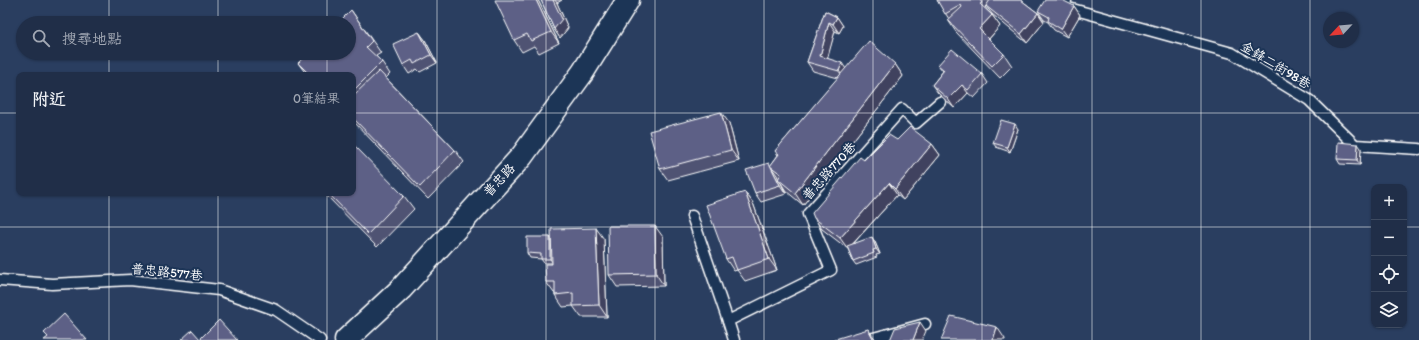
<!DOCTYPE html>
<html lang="zh-TW">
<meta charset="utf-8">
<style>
body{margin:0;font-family:Itim,"LXGW WenKai TC",sans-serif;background:#28364f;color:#f1f3f6}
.controls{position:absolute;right:12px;bottom:12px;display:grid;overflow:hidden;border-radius:8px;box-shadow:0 1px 3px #0004}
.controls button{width:36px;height:36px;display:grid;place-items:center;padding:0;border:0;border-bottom:1px solid #3d4a60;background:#202e48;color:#f1f3f6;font:20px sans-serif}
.compass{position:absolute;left:1323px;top:12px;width:36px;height:36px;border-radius:50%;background:#202e48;box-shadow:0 1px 3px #0004;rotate:244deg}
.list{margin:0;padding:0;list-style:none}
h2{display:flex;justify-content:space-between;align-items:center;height:52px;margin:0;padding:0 16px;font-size:17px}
h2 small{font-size:13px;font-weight:400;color:#a2a8b4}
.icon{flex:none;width:22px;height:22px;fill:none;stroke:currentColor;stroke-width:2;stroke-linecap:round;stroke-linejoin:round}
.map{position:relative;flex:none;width:1419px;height:340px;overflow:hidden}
.search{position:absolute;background:#202e48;box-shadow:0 1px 3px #0004;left:16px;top:16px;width:340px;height:44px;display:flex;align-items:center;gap:10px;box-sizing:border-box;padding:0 14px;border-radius:22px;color:#a2a8b4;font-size:15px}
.panel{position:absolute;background:#202e48;box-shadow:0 1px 3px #0004;left:16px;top:72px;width:340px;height:124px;border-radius:8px}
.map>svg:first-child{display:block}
</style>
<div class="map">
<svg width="1419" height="340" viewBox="0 0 1419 340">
<rect width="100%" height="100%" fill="#2a3e60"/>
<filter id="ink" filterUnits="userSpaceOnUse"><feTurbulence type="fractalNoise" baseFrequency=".025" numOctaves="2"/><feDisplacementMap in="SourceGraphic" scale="8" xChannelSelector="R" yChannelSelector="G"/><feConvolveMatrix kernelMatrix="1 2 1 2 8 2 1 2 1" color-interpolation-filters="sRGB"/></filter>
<g filter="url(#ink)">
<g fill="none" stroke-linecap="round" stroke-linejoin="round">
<defs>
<g id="service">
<polyline points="1066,0 1065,7 1232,53 1309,100 1355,145 1419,149"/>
<polyline points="692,216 728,321"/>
<polyline points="0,280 52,284 130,280 219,290 276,310 320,340"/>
<polyline points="734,340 728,321 831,270 808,214 902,109 916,123 940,102"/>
<polyline points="866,340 925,324"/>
</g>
<polyline id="tertiary" points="346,340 401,289 522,156 583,72 628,0"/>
</defs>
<use href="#service" stroke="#fff" stroke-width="13"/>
<use href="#tertiary" stroke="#fff" stroke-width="25"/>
<use href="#service" stroke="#1d3557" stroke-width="10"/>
<use href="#tertiary" stroke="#1d3557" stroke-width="22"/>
</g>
<g fill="#505373" stroke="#fff">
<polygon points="538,0 559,43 539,53 534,46 522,52 514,40"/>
<polygon points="541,0 562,0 557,3 568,28 560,38 554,29"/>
<polygon points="937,0 1021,0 1038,13 1044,22 1027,43 992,14 986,6 985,7 988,11 992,15 1000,26 989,39 1004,54 1012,66 1000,78 956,32 948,20 949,19"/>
<polygon points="1074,6 1080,15 1067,37 1054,30 1048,22 1044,20 1038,11"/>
<polygon points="351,10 381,53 376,56 382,62 390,74 386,78 455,150 464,162 428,199 353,121 353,75 307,75 298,63"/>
<polygon points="825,11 837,17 843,26 839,33 835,31 827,58 846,69 895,64 903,76 803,205 786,191 781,183 786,194 761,202 755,193 771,165 778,155 775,151 838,78 813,71 807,62"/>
<polygon points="419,32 425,40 437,63 420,72 417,69 409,74 403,65"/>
<polygon points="938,65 982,74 988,83 974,98 968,93 954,108 938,93 932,85 943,71"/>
<polygon points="729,123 739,161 668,180 660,169"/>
<polygon points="1018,129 1010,152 996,147 993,143"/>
<polygon points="897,140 932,144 940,155 903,200 897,195 853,244 875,242 880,254 876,255 877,257 856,265 853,261 848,249 822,229 814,218 864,160"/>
<polygon points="1361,148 1360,165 1340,164 1337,159"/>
<polygon points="745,192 753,203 777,270 745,281 737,270 734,271 726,259"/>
<polygon points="324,193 353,193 404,196 414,209 377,247"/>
<polygon points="550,237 552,239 604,239 607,317 581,317 573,306 563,307 555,295 555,293 554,293 546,282 552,263 544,263 541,259 530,258 527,253"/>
<polygon points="663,237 664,286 617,287 609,275"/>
</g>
<g fill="#41435e" stroke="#fff">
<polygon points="536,0 538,0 559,43 551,32"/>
<polygon points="553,0 555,0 557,3 568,28 560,38 554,29"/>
<polygon points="1074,6 1080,15 1067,37 1061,29"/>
<polygon points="1038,13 1044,22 1027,43 1021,34"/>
<polygon points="992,15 1000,26 987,41 979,29"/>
<polygon points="837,17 843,26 839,33 833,24"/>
<polygon points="829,22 835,31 826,64 820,56"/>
<polygon points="419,32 425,40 437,63 431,55"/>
<polygon points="842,63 848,72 845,80 839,71"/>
<polygon points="895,64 903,76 803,205 795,193"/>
<polygon points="962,85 968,93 954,108 948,99"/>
<polygon points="721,112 729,123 739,161 731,150"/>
<polygon points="1015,124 1018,129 1010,152 1007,147"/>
<polygon points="932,144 940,155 903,200 895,189"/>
<polygon points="1358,144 1361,148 1360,165 1357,160"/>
<polygon points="771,167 777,175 779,180 778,179 781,183 786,194 780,185"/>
<polygon points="889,183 897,195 848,249 840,238"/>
<polygon points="745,192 753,203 777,270 769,259"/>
<polygon points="655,226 663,237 664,286 656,274"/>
<polygon points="596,228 604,239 607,317 599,305"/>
<polygon points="550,237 554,242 553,263 550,259"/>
<polygon points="872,237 875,242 880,254 876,249"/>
<polygon points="920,322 926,331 922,340 913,340"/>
<polygon points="997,327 1005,339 1005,340 993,340"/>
<polygon points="868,329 876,340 874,340"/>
</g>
<g fill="#5d6086" stroke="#fff">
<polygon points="495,0 536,0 551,32 531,41 527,34 514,40"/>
<polygon points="541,0 553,0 562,19 554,29"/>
<polygon points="937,0 980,0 982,3 980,4 992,15 979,29 1004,54 992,66 948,20 962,7 961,5 945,14"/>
<polygon points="990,0 1021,0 1038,13 1021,34 986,6"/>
<polygon points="1045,0 1062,0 1074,6 1061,29 1048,21 1049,17 1038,11"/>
<polygon points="351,10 372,41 366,47 382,62 353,91 353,75 310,75 298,63 308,53 349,53 349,23 338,23"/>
<polygon points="825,11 837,17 833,24 829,22 820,56 842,63 839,71 807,62"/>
<polygon points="419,32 431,55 414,64 412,60 403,65 393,44"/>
<polygon points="869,41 895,64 795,193 778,179 781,174 770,166 779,154 775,151"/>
<polygon points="952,49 982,74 968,90 962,85 948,99 932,85 944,70 938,65"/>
<polygon points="379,71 455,150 420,187 353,118 353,96"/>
<polygon points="721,112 731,150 660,169 649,131"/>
<polygon points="1001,120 1015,124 1007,147 993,143"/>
<polygon points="910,127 932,144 895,189 889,183 840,238 814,218 812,213 860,157 864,160 889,135 897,140"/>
<polygon points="1338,142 1358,144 1357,160 1337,159"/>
<polygon points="353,144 404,196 368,234 328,193 353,193"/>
<polygon points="769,163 780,185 755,193 746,170"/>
<polygon points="745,192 769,259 737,270 732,257 726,259 706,205"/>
<polygon points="608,226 655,226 656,274 609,275"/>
<polygon points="596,228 599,305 573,306 573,293 555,295 555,282 546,282 545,264 552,264 551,229"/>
<polygon points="527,237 550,237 550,259 541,259 541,254 527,253"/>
<polygon points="872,237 876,249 873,250 874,253 853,261 847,246"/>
<polygon points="64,314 87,340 44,340 48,337 44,333"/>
<polygon points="951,316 997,327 993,340 941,340"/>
<polygon points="219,320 237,340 181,340 192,330 200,339"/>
<polygon points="920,322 913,340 890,340 895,328"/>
<polygon points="868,329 874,340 832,340"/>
</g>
</g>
<path fill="none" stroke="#fff" stroke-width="1" stroke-opacity="0.55" d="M109 0V23M218 0V23M327 0V23M437 0V340M546 0V340M655 0V340M764 0V340M873 0V340M982 0V340M1092 0V340M1201 0V340M1310 0V340M109 53V75M218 53V75M327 53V75M0 113H19M353 113H1419M109 193V340M218 193V340M327 193V340M0 227H1374M1404 227H1419"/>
<g text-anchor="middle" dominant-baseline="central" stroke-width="4" stroke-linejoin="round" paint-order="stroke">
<g font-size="13" fill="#fff" stroke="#1d3557">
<text transform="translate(1276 65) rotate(31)">金鋒二街98巷</text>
<text transform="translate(829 171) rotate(-48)">普忠路770巷</text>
<text transform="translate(499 180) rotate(-47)">普忠路</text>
<text transform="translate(167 272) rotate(6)">普忠路577巷</text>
</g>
</g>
</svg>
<div class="controls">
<button>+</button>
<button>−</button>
<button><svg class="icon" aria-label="locate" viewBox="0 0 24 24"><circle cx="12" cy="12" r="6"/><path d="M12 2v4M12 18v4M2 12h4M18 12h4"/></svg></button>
<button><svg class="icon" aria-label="layers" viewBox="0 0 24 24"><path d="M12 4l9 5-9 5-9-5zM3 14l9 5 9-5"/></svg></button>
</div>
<svg class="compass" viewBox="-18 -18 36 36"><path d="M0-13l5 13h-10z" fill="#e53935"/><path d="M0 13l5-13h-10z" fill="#a2a8b4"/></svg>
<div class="search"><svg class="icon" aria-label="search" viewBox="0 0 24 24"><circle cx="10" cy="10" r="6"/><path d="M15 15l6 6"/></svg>搜尋地點</div>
<section class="panel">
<h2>附近<small>0筆結果</small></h2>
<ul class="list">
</ul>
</section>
</div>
